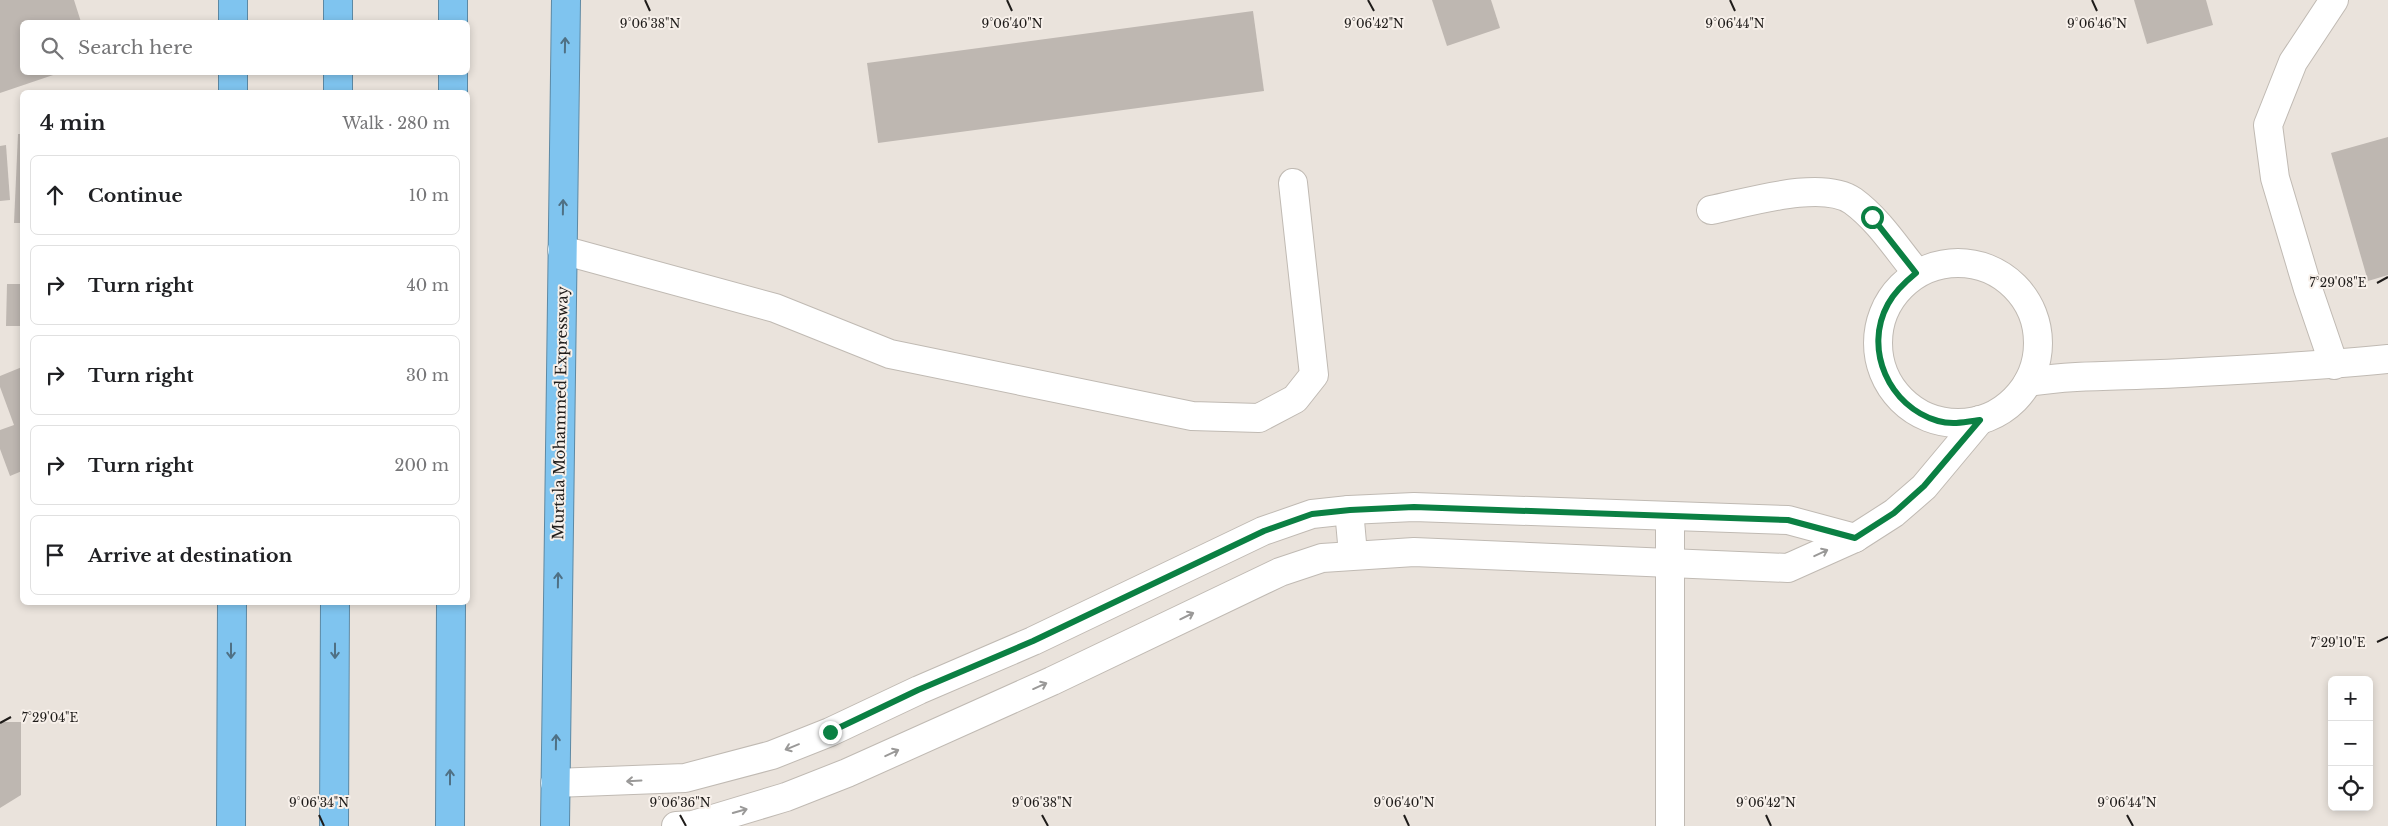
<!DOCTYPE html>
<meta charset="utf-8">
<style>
body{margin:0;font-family:"Libre Baskerville",serif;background:#f2f2f2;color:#202124}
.controls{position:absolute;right:15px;bottom:15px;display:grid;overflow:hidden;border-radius:8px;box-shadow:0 2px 8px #0003}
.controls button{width:45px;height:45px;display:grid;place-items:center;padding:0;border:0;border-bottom:1px solid #e0e0e0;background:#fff;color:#202124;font:25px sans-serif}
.stop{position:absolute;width:15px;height:15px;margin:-11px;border:4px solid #0b8043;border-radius:50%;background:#fff}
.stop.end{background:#0b8043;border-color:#fff;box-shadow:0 1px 5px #0008}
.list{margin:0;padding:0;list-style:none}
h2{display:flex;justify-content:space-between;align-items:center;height:65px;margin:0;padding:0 20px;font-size:21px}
h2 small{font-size:16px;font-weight:400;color:#757577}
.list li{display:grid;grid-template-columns:32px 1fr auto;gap:15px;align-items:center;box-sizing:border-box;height:80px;margin:0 10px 10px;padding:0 10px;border:1px solid #e0e0e0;border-radius:8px}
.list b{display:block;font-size:19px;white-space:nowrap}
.list em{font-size:16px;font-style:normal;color:#757577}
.icon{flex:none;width:28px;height:28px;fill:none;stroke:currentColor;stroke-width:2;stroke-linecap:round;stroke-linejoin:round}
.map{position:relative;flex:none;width:2388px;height:826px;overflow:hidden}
.search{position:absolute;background:#fff;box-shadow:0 2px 8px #0003;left:20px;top:20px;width:450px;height:55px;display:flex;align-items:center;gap:12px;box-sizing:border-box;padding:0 18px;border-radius:8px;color:#757577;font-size:19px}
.panel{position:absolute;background:#fff;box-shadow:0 2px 8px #0003;left:20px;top:90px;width:450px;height:515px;border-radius:8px}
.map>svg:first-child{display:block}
</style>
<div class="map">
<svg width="2388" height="826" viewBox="0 0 2388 826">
<rect width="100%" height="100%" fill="#eae3dc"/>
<g fill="#beb7b1">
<polygon points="0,0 74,0 81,22 22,22 22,72 59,73 0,93"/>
<polygon points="1432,0 1491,0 1500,28 1447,46"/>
<polygon points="2134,0 2206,0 2213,25 2147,44"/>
<polygon points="1253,11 1264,91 878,143 867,63"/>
<polygon points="18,134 22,134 22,223 14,223"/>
<polygon points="2388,137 2388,275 2368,281 2331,153"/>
<polygon points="6,145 10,200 0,201 0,146"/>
<polygon points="7,284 22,284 22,326 6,326"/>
<polygon points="22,367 22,471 10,476 0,449 0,430 14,425 0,387 0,376"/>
<polygon points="0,722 21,722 21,795 0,808"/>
</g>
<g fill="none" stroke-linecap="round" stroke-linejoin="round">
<defs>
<g id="minor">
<path d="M1711 210C1747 203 1822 179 1853 201 1879 220 1897 249 1917 273"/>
<polyline points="562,250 775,308 890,354 1192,416 1259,418 1295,399 1314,375 1293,183"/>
<circle cx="1958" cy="343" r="80"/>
<polyline points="2334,365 2308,289 2275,178 2268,125 2293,62 2334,0"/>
<path d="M2028 382C2072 375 2116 376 2161 374 2236 370 2312 367 2388 359"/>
<polyline points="1349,510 1353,554"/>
<polyline points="1670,516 1670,826"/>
<polyline points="555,783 685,778 772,755 830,732 919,690 1033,641 1263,531 1312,514 1349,510 1414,507 1788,520 1855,538"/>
<polyline points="676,826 693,825 786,797 847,773 1052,681 1280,572 1322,558 1414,552 1788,568 1855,538 1894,513 1924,487 1980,420"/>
</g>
<g id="highway">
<polyline points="233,22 233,0"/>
<polyline points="338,22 338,0"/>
<polyline points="453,22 453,0"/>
<polyline points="233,92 233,72"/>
<polyline points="338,92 338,72"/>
<polyline points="453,92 453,72"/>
<polyline points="231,826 232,602"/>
<polyline points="334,826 335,602"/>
<polyline points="450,826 451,602"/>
<polyline points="555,826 566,0"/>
</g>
</defs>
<use href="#minor" stroke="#c0bab3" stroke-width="30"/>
<use href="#highway" stroke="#5d89a4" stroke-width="30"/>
<use href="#minor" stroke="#fff" stroke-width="28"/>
<use href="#highway" stroke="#7fc4ef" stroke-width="28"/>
</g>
<defs><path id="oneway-shaft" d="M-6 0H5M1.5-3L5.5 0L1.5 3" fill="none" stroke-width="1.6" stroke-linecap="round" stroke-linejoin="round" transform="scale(1.25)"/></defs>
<g stroke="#4f7084">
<use href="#oneway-shaft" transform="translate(565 45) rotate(-89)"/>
<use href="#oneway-shaft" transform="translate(563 207) rotate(-89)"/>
<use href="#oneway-shaft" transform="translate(558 580) rotate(-89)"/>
<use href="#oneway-shaft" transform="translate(231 651) rotate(90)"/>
<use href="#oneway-shaft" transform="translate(335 651) rotate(90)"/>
<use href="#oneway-shaft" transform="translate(556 742) rotate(-89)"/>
<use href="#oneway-shaft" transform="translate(450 777) rotate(-90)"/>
</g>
<g stroke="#9a9998">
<use href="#oneway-shaft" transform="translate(1821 553) rotate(-25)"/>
<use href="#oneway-shaft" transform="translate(1187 616) rotate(-26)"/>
<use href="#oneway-shaft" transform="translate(1040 686) rotate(-24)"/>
<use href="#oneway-shaft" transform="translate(792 747) rotate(158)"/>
<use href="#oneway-shaft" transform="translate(892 753) rotate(-25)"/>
<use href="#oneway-shaft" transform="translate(634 781) rotate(177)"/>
<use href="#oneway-shaft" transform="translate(740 811) rotate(-16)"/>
</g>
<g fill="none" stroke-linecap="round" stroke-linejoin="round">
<path stroke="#0b8043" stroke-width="6" d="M830 732 918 690 1033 641 1264 531 1312 514 1350 510 1414 507 1788 520 1855 538 1894 513 1924 486 1980 420C1966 422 1952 425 1938 421 1889 407 1863 349 1888 304 1895 291 1905 282 1916 273L1872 217"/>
</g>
<path fill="none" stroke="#1f1c1a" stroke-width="2" d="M645 0 650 11M1007 0 1012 11M1368 0 1374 11M1730 0 1735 11M2092 0 2097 11M2377 283 2388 277M2377 642 2388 637M0 723 11 717M319 815 324 826M680 815 686 826M1042 815 1048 826M1404 815 1409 826M1766 815 1771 826M2127 815 2133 826"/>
<g text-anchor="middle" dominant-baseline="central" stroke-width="4" stroke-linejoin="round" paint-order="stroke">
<g font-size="15" fill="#1f1c1a" stroke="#f7f0ea">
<text transform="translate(560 413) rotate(-89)">Murtala Mohammed Expressway</text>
</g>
</g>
<g font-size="12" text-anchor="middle" fill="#1f1c1a" stroke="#f7f0ea" stroke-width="4" stroke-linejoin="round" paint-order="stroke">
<text x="1012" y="28">9°06'40"N</text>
<text x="650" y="28">9°06'38"N</text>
<text x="1374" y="28">9°06'42"N</text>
<text x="1735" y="28">9°06'44"N</text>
<text x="2097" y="28">9°06'46"N</text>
<text x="2338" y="287">7°29'08"E</text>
<text x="2338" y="647">7°29'10"E</text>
<text x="50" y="722">7°29'04"E</text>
<text x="319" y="807">9°06'34"N</text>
<text x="680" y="807">9°06'36"N</text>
<text x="1042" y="807">9°06'38"N</text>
<text x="1404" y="807">9°06'40"N</text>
<text x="1766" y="807">9°06'42"N</text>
<text x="2127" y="807">9°06'44"N</text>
</g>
</svg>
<div class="controls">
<button>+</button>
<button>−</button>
<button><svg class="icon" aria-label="locate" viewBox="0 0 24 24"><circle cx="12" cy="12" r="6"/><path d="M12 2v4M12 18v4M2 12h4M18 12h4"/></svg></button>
</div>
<div class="stop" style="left:1872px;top:217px"></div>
<div class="stop end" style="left:830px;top:732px"></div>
<div class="search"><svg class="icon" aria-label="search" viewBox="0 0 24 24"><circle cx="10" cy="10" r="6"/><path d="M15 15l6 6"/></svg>Search here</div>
<section class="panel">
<h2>4 min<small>Walk · 280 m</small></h2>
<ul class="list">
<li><svg class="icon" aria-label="ahead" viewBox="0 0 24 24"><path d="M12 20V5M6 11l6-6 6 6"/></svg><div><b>Continue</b></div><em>10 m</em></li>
<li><svg class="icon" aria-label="right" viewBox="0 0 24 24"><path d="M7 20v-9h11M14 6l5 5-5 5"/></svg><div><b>Turn right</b></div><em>40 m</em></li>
<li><svg class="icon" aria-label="right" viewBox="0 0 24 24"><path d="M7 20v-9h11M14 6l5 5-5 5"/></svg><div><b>Turn right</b></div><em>30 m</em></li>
<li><svg class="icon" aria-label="right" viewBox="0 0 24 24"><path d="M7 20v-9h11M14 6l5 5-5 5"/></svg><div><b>Turn right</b></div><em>200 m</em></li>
<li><svg class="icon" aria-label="arrive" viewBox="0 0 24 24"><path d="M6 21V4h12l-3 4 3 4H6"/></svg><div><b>Arrive at destination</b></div></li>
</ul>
</section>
</div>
